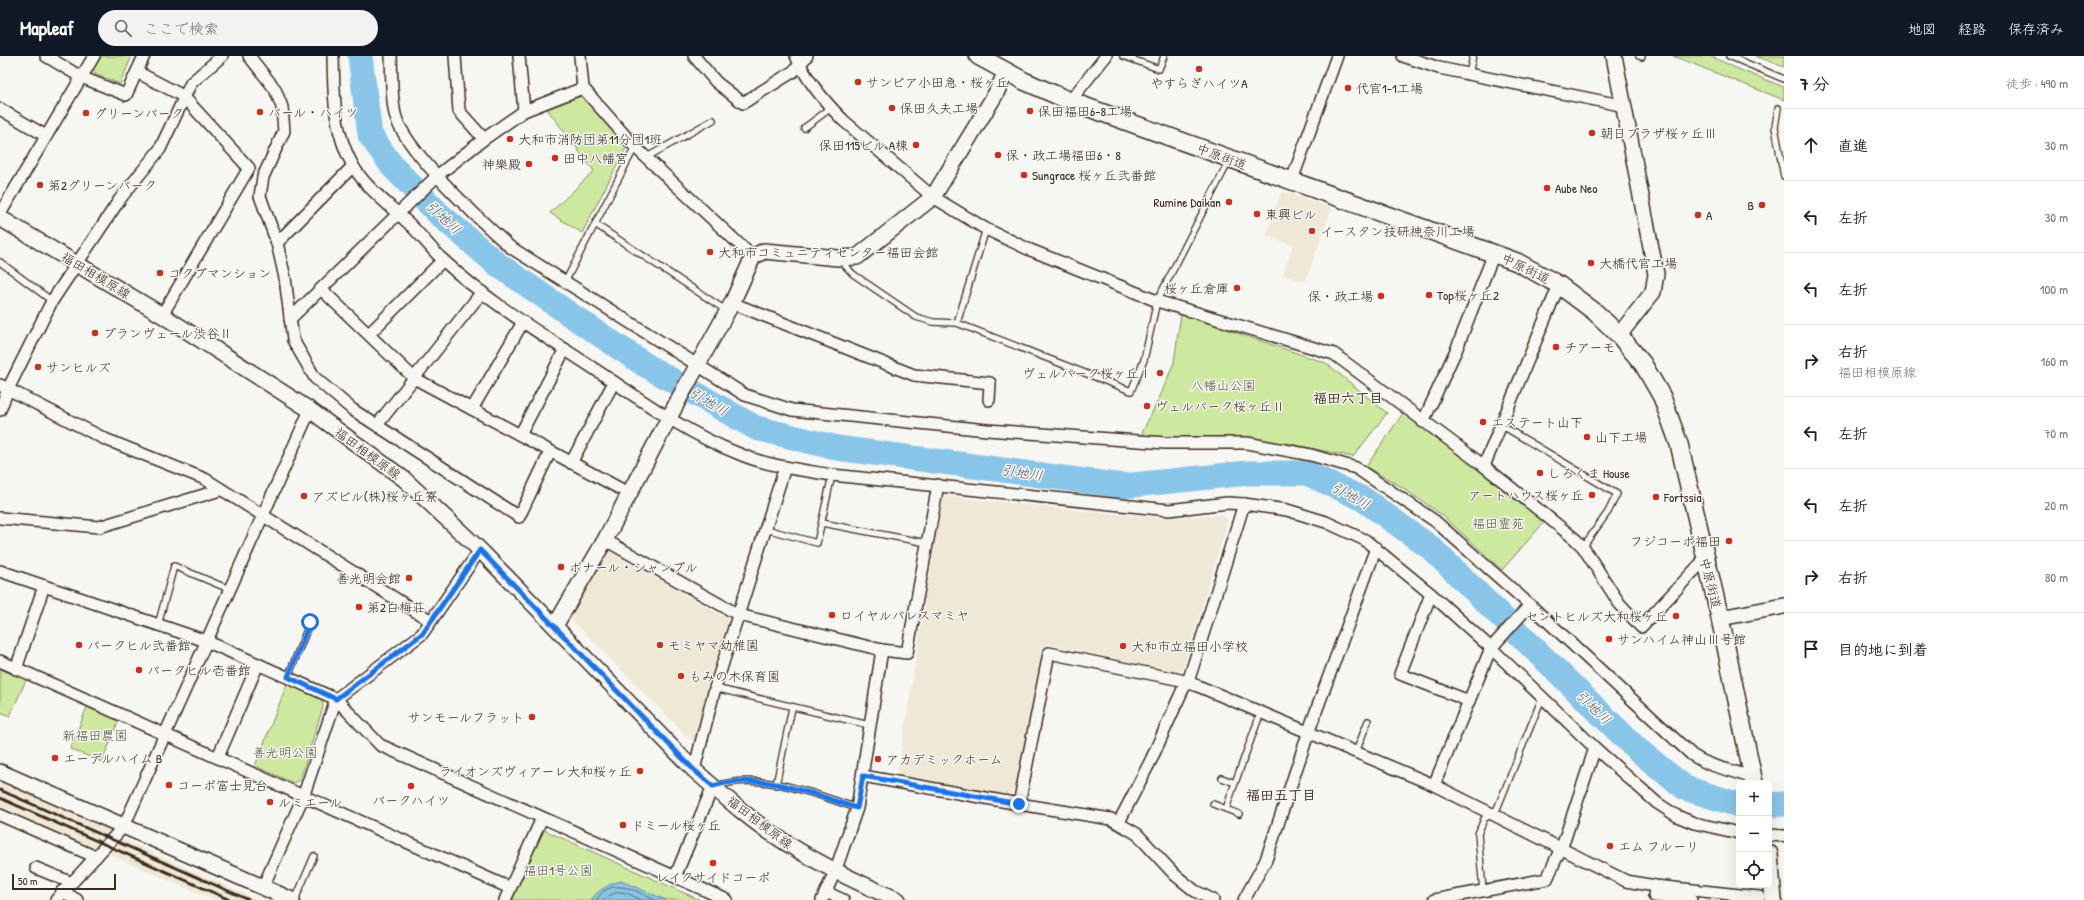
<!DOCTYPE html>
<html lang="ja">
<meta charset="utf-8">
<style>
body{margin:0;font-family:"Patrick Hand","Klee One",sans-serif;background:#f2f2f2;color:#202124}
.controls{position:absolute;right:12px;bottom:12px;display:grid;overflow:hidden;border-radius:6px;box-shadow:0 4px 16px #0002}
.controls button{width:36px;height:36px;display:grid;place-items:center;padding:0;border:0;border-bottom:1px solid #e0e0e0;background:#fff;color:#202124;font:20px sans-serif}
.scale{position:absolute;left:12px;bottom:10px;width:104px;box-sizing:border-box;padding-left:4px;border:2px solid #3b2a1e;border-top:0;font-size:11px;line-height:14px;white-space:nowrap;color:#3b2a1e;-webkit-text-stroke:3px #f6f6f2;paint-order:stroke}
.stop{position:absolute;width:12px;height:12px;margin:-9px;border:3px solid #1a73e8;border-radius:50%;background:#fff}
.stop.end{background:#1a73e8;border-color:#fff;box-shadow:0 1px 4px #0008}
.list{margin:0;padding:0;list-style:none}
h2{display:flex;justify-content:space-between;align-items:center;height:52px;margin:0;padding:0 16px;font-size:17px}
h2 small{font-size:13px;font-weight:400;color:#757577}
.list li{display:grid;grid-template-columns:26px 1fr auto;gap:12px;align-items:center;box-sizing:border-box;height:72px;padding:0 16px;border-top:1px solid #e0e0e0}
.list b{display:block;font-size:15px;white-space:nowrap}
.list p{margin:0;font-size:13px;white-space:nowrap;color:#757577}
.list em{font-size:13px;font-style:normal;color:#757577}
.icon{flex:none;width:22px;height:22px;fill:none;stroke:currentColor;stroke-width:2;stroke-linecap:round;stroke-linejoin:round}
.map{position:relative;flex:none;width:1784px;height:844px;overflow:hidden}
header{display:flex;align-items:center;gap:24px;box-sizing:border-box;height:56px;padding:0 20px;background:#111827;color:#fff}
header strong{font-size:19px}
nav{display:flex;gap:22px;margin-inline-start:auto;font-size:14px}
.search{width:280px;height:36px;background:#f2f2f2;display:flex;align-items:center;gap:10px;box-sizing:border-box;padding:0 14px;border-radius:22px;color:#757577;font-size:15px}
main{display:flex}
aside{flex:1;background:#fff}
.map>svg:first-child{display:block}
</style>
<header>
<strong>Mapleaf</strong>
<div class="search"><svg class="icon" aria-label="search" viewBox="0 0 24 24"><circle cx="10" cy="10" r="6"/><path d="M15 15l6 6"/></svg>ここで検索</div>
<nav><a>地図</a><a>経路</a><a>保存済み</a></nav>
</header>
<main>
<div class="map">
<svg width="1784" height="844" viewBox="0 0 1784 844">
<rect width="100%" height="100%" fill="#f6f6f2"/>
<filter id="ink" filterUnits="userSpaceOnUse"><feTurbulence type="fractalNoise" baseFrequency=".025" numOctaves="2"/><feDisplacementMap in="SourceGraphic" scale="8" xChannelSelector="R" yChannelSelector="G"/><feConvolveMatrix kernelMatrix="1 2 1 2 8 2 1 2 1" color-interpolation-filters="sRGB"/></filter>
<g filter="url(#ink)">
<g fill="#efe8d6">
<polygon points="1282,135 1332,152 1305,226 1283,219 1293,189 1266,180"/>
<polygon points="942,440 1104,457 1165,462 1223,459 1228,464 1183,613 1178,616 1048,588 1042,592 1017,731 1009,739 897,720"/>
<polygon points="608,495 730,564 694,687 569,561"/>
<polygon points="0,722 114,773 95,794 0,752"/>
<polygon points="116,780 258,844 214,844 104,796"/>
</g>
<g fill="#cde89f" stroke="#84895e">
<polygon points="97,0 132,0 120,28 95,18 91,10"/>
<polygon points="1673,0 1710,0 1738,13 1784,31 1784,44"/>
<polygon points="1756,0 1784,0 1784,11"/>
<polygon points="581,40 627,90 582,177 550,157 594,115 547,53"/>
<polygon points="1181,258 1326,307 1387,357 1353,401 1286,387 1140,381 1162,336 1174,306"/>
<polygon points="1403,357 1546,464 1502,514 1442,459 1400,430 1366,411"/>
<polygon points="0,613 26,624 10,660 0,656"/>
<polygon points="287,628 322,643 323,651 300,724 293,727 255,710"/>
<polygon points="87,651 119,664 102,706 70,693"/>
<polygon points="544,774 700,844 510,844"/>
</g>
<path fill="#89c5e8" stroke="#6a8797" d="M621 825 666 844H591C598 834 609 828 621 825Z"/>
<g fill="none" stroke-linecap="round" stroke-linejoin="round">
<g stroke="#5a686f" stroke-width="1">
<path d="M596 844C612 819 635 835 655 844"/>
<path d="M602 844C621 831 623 836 642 844"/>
</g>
<g stroke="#89c5e8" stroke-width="25">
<polyline points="360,0 370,79 393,111 440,159 497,208 578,264 647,310 756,372 837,392 1123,430 1248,417 1306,417 1363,443 1431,492 1638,694 1685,732 1739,749"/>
<polyline points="1769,749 1784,748"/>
</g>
<defs>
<g id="lane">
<polyline points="1123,0 1159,13 1164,0"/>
<polyline points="1639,0 1642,1"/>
<polyline points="1729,0 1784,23"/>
<polyline points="1469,18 1473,0"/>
<polyline points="1778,52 1775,71 1784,121"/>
<polyline points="804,72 831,52"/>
<polyline points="647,101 713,64"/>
<polyline points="595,168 727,255"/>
<polyline points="840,204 853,218 916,261 933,266 957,267 1131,335 1144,304 1157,245 1229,105"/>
<polyline points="0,206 52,245"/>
<polyline points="565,226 635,91"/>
<polyline points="957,267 986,173"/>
<polyline points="1501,369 1617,438 1608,456 1583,491"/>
<polyline points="822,467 927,487"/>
<polyline points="766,473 817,487 832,419"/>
<polyline points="158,569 174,510 229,533"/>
<polyline points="288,621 310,566"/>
<polyline points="715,632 869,669"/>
<polyline points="1356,696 1368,665"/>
<polyline points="1222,722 1235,727 1226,753"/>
<polyline points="1235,727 1261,656"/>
<polyline points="776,729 792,652"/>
<path d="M716 730C761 715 814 738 857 752"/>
<polyline points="1213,748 1239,758"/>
<polyline points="1483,834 1478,778 1484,763 1497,753 1542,642"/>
<polyline points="295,844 314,800"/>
</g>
<g id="street">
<polyline points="46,0 81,21 126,39 144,0"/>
<polyline points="249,0 275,33 282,51 284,75 263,121 260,140 277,187 285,222 293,284 315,322 353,354 519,461 550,396"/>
<path d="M333 0C334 39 333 73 352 108 364 130 387 147 405 164 419 176 430 192 443 204 487 245 540 277 590 310 637 341 684 376 737 397 767 410 801 414 832 419L1169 454 1227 447 1244 448 1287 454 1326 466 1365 484 1431 538 1491 592 1595 692 1657 747 1677 760 1694 767 1739 777"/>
<path d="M391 0C392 19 391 40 395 58 402 92 482 166 510 191L745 339 792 354 987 374 1166 387H1247L1311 399 1356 412 1435 465 1530 549 1692 699C1713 713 1730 712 1751 722"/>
<polyline points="455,0 459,55 484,83"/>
<polyline points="519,0 524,55"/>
<polyline points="580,0 583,32 635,91 753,201"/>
<polyline points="694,0 716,26 743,47 794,15 807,0"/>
<path d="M796 0C806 24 826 47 844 65L933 141 986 173 1028 193 1157 245 1334 298 1484 410 1575 483 1583 491 1619 547 1641 571 1705 503"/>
<polyline points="1403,0 1439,12 1625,50"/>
<polyline points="137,16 183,40 249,112 162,259"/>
<polyline points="1070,45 1106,0"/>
<polyline points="0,53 46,80"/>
<polyline points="1292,124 1337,0"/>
<polyline points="0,158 94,0"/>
<polyline points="277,187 353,110"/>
<polyline points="321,233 414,322 630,438"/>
<polyline points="732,247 914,319 990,327 989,344"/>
<polyline points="290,263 438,119 484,83 524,55 583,32"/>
<polyline points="369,278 443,204"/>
<polyline points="0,329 105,383 205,423 431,565"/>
<polyline points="472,353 523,266"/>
<polyline points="0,354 8,333 52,245 120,143 160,93 191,27 222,0"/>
<polyline points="1423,366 1457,292 1494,197"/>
<polyline points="377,369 482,236"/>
<polyline points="520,379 565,293"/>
<polyline points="571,407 614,326"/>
<polyline points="1484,410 1559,229"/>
<polyline points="0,462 99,471 220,434"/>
<polyline points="605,484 739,559 882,594 907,597 938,429"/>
<polyline points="0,515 206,585 336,643 380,689 727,844"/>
<polyline points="1431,538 1400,618 1469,645"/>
<polyline points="0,605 510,832"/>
<polyline points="16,613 44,530"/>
<polyline points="218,701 258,608"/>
<polyline points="694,714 715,632 785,411"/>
<polyline points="863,720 1019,748 1111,763 1137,778 1175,819 1195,835 1213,844"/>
<polyline points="1434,729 1491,592 1530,549"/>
<polyline points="1019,748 1049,597 1181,624 1198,630 1434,729 1626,825 1655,830 1759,841"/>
<polyline points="0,759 96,801"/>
<polyline points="1119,766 1151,704 1183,633 1188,626 1244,448"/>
<polyline points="1769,779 1784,780"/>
<polyline points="36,812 70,826"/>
<polyline points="675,821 713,730"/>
<polyline points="1655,830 1654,840 1691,844"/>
<polyline points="263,831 303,741 336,643 422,578 480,494"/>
<polyline points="62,835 77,844"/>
<polyline points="826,836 843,844"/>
<polyline points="56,844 124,770 310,354"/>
<polyline points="505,844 542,762"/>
<polyline points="822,844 835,816 857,752 882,594"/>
<polyline points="1244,844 1266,804 1311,669 1376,492"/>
<polyline points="1434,844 1547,823 1564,785 1595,692"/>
</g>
<g id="secondary">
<polyline points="1614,0 1656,218 1653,236 1619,279"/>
<path d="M0 162 162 259 310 354 404 423 480 494 538 553 694 714C721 737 747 762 777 781 816 807 856 826 898 844"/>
<polyline points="1720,562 1784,550"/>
<polyline points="555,570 605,484 681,339 732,247 753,201 764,195 838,202 857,201 933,141 995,39 1006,16"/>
<polyline points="0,716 292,844"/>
</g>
<g id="primary">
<polyline points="978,0 1024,25 1070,45 1517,206 1559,229 1595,256 1619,279 1643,308 1662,341 1679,388 1720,562 1754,727"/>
<polyline points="1769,798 1773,844"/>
</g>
</defs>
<use href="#lane" stroke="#3b2a1e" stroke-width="8"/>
<use href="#street" stroke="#3b2a1e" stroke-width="14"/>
<use href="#secondary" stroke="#3b2a1e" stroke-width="18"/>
<use href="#primary" stroke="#3b2a1e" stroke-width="20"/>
<use href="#lane" stroke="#f6f6f2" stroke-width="5.5"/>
<use href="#street" stroke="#f6f6f2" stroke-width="11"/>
<use href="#secondary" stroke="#f6f6f2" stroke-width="15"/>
<use href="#primary" stroke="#f6f6f2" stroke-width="17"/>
<g stroke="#3b2a1e" stroke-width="3">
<polyline points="0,734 249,844"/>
<polyline points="0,742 230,844"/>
</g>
</g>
</g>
<g fill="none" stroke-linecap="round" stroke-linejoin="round" filter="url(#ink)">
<path stroke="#1a73e8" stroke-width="5" d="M310 566 288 621 336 643 422 578 480 494 694 714 713 730C760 715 812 738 857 752L863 720 1019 748"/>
</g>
<g fill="#c8321e" stroke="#f6f6f2" stroke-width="1.5">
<circle cx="1199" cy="13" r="4"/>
<circle cx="858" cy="26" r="4"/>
<circle cx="1348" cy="32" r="4"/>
<circle cx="892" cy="52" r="4"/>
<circle cx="1030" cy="55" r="4"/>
<circle cx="260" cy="56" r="4"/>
<circle cx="86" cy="57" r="4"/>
<circle cx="1592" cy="77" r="4"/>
<circle cx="510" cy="83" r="4"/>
<circle cx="916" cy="89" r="4"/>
<circle cx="998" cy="99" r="4"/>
<circle cx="555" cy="102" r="4"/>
<circle cx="529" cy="108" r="4"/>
<circle cx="1024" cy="119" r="4"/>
<circle cx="40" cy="129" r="4"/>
<circle cx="1547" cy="132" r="4"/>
<circle cx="1229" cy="146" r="4"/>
<circle cx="1762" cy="149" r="4"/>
<circle cx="1257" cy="158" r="4"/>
<circle cx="1698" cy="159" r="4"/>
<circle cx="1312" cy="175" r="4"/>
<circle cx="710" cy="196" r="4"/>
<circle cx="1591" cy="207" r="4"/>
<circle cx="160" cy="217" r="4"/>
<circle cx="1237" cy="232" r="4"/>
<circle cx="1429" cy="239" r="4"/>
<circle cx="1381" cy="240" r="4"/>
<circle cx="95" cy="277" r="4"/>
<circle cx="1556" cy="291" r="4"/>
<circle cx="38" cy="311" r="4"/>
<circle cx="1160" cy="317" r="4"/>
<circle cx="1147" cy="350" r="4"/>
<circle cx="1483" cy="366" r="4"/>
<circle cx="1587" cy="381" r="4"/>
<circle cx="1540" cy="417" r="4"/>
<circle cx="1592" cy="439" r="4"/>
<circle cx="304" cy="440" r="4"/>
<circle cx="1656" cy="441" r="4"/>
<circle cx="1729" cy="485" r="4"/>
<circle cx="561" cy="511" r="4"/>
<circle cx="409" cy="522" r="4"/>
<circle cx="359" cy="551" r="4"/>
<circle cx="832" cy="559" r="4"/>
<circle cx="1676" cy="560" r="4"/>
<circle cx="1609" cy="583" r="4"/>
<circle cx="79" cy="589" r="4"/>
<circle cx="660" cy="589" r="4"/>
<circle cx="1123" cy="590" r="4"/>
<circle cx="139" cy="614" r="4"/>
<circle cx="681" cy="620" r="4"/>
<circle cx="532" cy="661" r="4"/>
<circle cx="55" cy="702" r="4"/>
<circle cx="878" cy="703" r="4"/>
<circle cx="640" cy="715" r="4"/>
<circle cx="169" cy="729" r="4"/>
<circle cx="411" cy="730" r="4"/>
<circle cx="270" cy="746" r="4"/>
<circle cx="623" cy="769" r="4"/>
<circle cx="1610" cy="790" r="4"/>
<circle cx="713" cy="807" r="4"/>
</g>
<g text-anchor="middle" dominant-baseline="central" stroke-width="3" stroke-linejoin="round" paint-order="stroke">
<g font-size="13" fill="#3b2a1e" stroke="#f6f6f2" text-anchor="start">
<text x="866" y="26">サンピア小田急・桜ヶ丘</text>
<text x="1199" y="27" text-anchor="middle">やすらぎハイツA</text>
<text x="1356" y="32">代官1-1工場</text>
<text x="900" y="52">保田久夫工場</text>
<text x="1038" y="55">保田福田6-8工場</text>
<text x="268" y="56">パール・ハイツ</text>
<text x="94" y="57">グリーンパーク</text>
<text x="1600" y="77">朝日プラザ桜ヶ丘Ⅲ</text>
<text x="518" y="83">大和市消防団第11分団1班</text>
<text x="908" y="89" text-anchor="end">保田115ビル A棟</text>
<text x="1006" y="99">保・政工場福田6・8</text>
<text x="563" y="102">田中八幡宮</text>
<text x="521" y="108" text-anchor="end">神樂殿</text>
<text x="1032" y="119">Sungrace 桜ヶ丘弐番館</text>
<text x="48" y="129">第2グリーンパーク</text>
<text x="1555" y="132">Aube Neo</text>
<text x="1221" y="146" text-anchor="end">Rumine Daikan</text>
<text x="1754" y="149" text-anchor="end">B</text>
<text x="1265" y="158">東興ビル</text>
<text x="1706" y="159">A</text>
<text x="1320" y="175">イースタン技研神奈川工場</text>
<text x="718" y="196">大和市コミュニティセンター福田会館</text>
<text x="1599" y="207">大橋代官工場</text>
<text x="168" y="217">コクブマンション</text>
<text x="1229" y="232" text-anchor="end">桜ヶ丘倉庫</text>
<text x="1437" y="239">Top桜ヶ丘2</text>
<text x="1373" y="240" text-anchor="end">保・政工場</text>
<text x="103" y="277">プランヴェール渋谷Ⅱ</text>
<text x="1564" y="291">チアーモ</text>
<text x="46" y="311">サンヒルズ</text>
<text x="1152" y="317" text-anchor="end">ヴェルパーク桜ヶ丘Ⅰ</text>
<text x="1155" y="350">ヴェルパーク桜ヶ丘Ⅱ</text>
<text x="1491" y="366">エステート山下</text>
<text x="1595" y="381">山下工場</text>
<text x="1548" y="417">しろくま House</text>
<text x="1584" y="439" text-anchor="end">アートハウス桜ヶ丘</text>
<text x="312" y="440">アズビル(株)桜ヶ丘寮</text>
<text x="1664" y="441">Fortssia</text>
<text x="1721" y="485" text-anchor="end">フジコーポ福田</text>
<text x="569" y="511">ボナール・シャンブル</text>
<text x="401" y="522" text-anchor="end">善光明会館</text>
<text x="367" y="551">第2白梅荘</text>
<text x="840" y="559">ロイヤルパレスマミヤ</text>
<text x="1668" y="560" text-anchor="end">セントヒルズ大和桜ヶ丘</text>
<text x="1617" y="583">サンハイム神山Ⅲ号館</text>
<text x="87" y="589">パークヒル弐番館</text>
<text x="668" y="589">モミヤマ幼稚園</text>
<text x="1131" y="590">大和市立福田小学校</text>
<text x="147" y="614">パークヒル壱番館</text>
<text x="689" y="620">もみの木保育園</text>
<text x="524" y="661" text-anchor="end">サンモールフラット</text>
<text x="63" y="702">エーデルハイム B</text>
<text x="886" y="703">アカデミックホーム</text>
<text x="632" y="715" text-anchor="end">ライオンズヴィアーレ大和桜ヶ丘</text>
<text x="177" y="729">コーポ富士見台</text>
<text x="411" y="744" text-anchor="middle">パークハイツ</text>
<text x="278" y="746">ルミエール</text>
<text x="631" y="769">ドミール桜ヶ丘</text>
<text x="1618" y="790">エム フルーリ</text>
<text x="713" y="821" text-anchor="middle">レイクサイドコーポ</text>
</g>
<g font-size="13" fill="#3b2a1e" stroke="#f6f6f2">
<text transform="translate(1222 100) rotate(20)">中原街道</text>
<text transform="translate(1526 212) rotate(26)">中原街道</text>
<text transform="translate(96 219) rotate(31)">福田相模原線</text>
<text transform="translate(368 397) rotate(36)">福田相模原線</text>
<text transform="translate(1711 527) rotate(76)">中原街道</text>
<text transform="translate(760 766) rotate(37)">福田相模原線</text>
</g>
<g font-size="13" fill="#585038" stroke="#f6f6f2">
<text x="1223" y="329">八幡山公園</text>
<text x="1498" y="467">福田霊苑</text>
<text x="95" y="679">新福田農園</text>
<text x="285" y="696">善光明公園</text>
<text x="558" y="814">福田1号公園</text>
</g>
<g font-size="14" font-style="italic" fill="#52585b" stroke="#f6f6f2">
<text transform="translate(444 161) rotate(43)">引地川</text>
<text transform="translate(709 345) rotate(30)">引地川</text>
<text transform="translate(1022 416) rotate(8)">引地川</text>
<text transform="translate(1351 439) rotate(28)">引地川</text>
<text transform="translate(1594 651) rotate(44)">引地川</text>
</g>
<g font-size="14" font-weight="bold" fill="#3b2a1e" stroke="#f6f6f2">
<text x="1348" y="341">福田六丁目</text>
<text x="1281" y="738">福田五丁目</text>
</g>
</g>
</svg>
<div class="controls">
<button>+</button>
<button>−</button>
<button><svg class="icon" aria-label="locate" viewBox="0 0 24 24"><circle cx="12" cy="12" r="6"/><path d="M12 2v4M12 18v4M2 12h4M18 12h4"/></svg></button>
</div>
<div class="scale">50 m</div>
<div class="stop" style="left:310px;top:566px"></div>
<div class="stop end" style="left:1019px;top:748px"></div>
</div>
<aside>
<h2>7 分<small>徒歩 · 490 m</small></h2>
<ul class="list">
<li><svg class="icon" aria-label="ahead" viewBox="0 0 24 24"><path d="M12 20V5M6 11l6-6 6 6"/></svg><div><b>直進</b></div><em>30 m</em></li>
<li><svg class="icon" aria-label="left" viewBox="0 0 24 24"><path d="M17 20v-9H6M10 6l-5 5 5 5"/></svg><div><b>左折</b></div><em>30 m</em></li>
<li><svg class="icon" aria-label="left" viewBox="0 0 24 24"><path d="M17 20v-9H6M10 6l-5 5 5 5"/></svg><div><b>左折</b></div><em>100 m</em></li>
<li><svg class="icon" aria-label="right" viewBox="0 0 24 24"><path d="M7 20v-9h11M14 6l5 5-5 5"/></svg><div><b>右折</b><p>福田相模原線</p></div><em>160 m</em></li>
<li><svg class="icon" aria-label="left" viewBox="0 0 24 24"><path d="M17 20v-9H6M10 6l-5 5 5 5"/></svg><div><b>左折</b></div><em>70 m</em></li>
<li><svg class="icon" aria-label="left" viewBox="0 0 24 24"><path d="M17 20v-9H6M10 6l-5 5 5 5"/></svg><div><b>左折</b></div><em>20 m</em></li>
<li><svg class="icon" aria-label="right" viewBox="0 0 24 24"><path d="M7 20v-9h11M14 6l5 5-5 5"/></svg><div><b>右折</b></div><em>80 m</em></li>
<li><svg class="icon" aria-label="arrive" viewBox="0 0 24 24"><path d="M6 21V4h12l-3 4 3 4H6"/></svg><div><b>目的地に到着</b></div></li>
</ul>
</aside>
</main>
